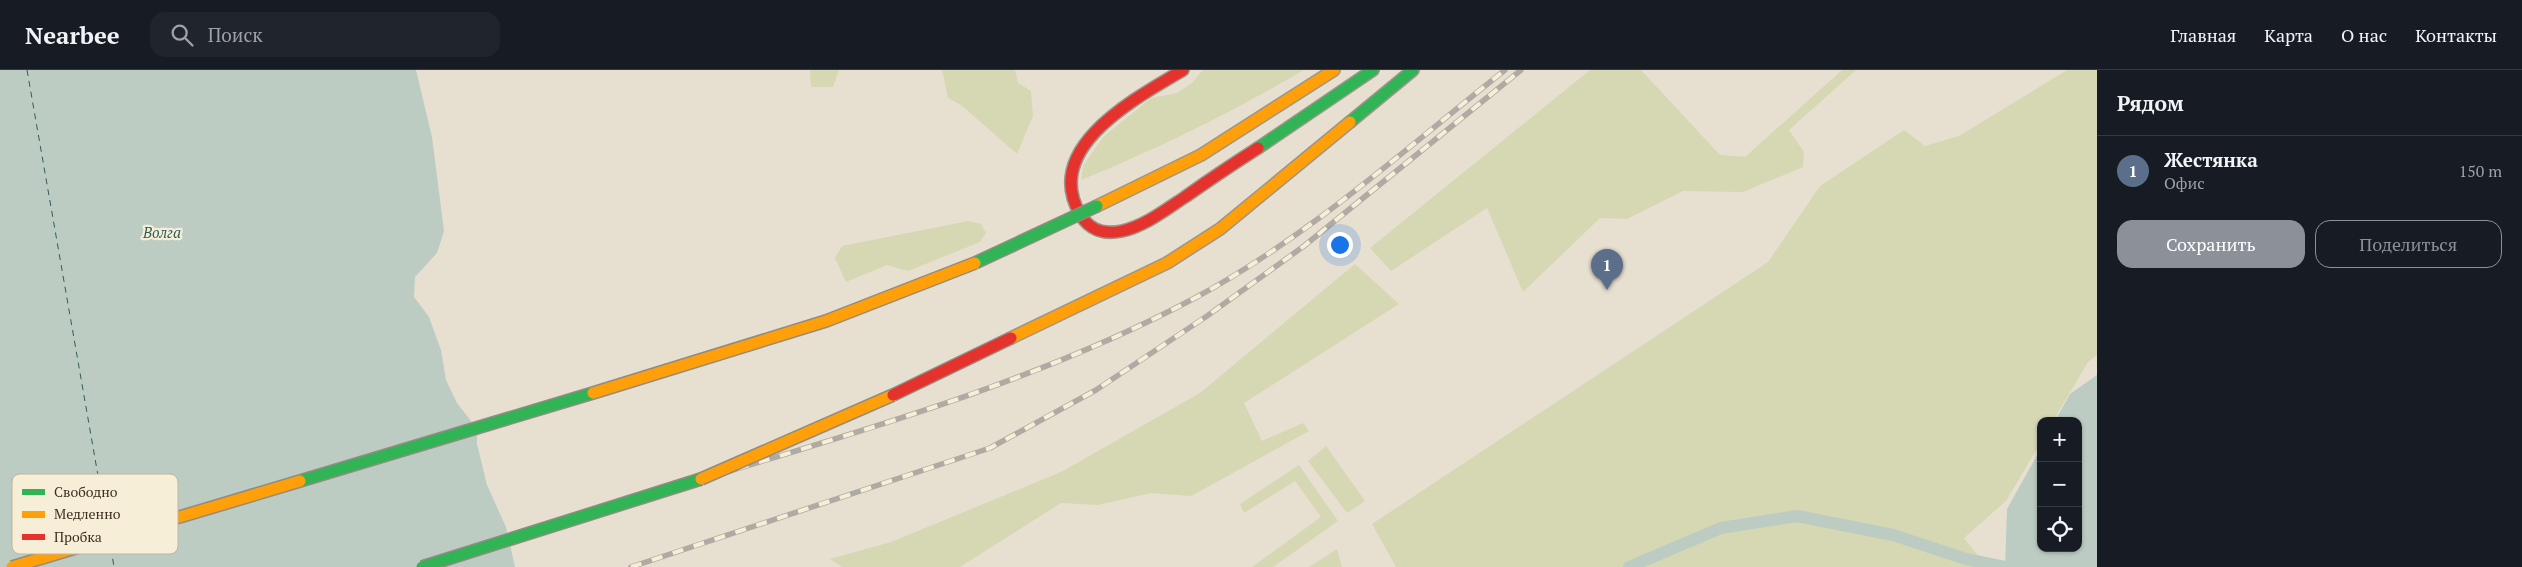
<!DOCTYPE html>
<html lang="ru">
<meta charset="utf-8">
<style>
body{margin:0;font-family:"PT Serif",serif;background:#20242c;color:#f1f3f6}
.controls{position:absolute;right:15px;bottom:15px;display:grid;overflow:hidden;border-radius:10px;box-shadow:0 1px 4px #0004}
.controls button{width:45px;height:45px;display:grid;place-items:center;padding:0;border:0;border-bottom:1px solid #363941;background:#171b24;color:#f1f3f6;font:25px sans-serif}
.you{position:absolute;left:1339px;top:174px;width:18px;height:18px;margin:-12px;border:4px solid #fff;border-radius:50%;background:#1a73e8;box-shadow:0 0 0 8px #1a73e833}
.badge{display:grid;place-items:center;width:32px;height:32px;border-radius:50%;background:#8c9099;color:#fff;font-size:16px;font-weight:700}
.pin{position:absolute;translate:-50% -41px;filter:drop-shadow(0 1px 2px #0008)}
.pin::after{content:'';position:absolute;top:26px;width:18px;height:15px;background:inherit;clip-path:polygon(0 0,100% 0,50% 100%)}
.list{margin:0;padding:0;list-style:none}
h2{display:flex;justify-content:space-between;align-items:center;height:65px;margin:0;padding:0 20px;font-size:21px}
h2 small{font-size:16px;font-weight:400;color:#9ea1a6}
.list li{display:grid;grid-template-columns:32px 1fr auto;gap:15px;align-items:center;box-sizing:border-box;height:70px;padding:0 20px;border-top:1px solid #363941}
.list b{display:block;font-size:19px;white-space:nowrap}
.list p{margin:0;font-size:16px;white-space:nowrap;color:#9ea1a6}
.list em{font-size:16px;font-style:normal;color:#9ea1a6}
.actions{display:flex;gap:10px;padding:15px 20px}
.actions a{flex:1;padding:11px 0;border:1px solid #8c9099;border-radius:15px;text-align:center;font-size:18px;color:#8c9099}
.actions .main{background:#8c9099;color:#fff}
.icon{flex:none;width:28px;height:28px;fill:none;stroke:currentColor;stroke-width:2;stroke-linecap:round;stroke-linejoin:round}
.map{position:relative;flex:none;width:2097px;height:497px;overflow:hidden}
header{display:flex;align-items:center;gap:30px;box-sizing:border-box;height:70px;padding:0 25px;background:#171b24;border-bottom:1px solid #363941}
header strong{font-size:24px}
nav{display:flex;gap:28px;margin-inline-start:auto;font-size:18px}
.search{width:350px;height:45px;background:#20242c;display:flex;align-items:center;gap:12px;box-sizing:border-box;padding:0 18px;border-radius:15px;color:#9ea1a6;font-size:19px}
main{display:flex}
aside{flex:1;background:#171b24}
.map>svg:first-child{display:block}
</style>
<header>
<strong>Nearbee</strong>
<div class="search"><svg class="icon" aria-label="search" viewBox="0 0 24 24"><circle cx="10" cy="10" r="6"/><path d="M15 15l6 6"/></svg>Поиск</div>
<nav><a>Главная</a><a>Карта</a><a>О нас</a><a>Контакты</a></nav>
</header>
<main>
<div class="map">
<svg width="2097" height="497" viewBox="0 0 2097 497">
<rect width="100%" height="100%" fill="#e7e0d1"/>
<g fill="#d6d7b3">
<polygon points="810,0 839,0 833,17 811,17"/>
<polygon points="942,0 1015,0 1018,13 1031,21 1033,46 1017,84 961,35 948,28"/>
<path d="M1203 0H1304C1232 42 1158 79 1081 110L1083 96 1103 67 1151 28 1177 23 1192 13Z"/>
<polygon points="1590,0 1641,0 1720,85 1745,87 1842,0 1856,0 1789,60 1804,82 1803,97 1743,122 1683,121 1627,149 1600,148 1523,222 1487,138 1391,201 1370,178"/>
<polygon points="2067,0 2097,0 2097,285 2088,292 2053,351 2041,351 2041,372 2006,431 1964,468 1987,497 1396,497 1372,454 1768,192 1820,116 1904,60 1925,76 1959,66"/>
<polygon points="968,151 981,154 986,163 980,172 908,201 887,195 846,212 835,188 842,176"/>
<polygon points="1355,194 1399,234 1244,333 1262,371 1303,353 1309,361 1191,426 1151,423 1098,435 1061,433 960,497 842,497 830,489 891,472 1061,402 1200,323"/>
<polygon points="1326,376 1365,431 1347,443 1308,391"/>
<polygon points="1299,395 1338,451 1273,497 1252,497 1321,447 1295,411 1244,443 1240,434"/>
<polygon points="1337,479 1342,497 1309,497"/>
</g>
<g fill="#bcccc2">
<polygon points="0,0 416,0 432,67 444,161 437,183 415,207 414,227 429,247 441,280 446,310 457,333 471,351 477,364 477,374 487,415 506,457 515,497 0,497"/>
<polygon points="2097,305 2097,497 2005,497 2007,439 2041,378 2041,478 2078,478 2078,351 2055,351 2070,324"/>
</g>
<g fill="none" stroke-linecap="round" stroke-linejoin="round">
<polyline stroke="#bcccc2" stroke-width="12" points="1629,497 1721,458 1797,446 1893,465 1966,489 2005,497"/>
<g stroke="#2f5d5a" stroke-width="1" stroke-dasharray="6 5" stroke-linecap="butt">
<polyline points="27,0 107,457"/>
<polyline points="111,478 114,497"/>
</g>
<defs>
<g id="fast">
<polyline points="1350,52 1413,0"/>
<polyline points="1258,78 1373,0"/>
</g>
<g id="slow">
<polyline points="1097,136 1201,85 1334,0"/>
<polyline points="1011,268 1167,193 1220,159 1350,52"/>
</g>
<path id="jam" d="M1183 0C1138 27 1041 77 1080 144 1089 160 1104 165 1122 161 1145 156 1165 140 1185 127 1209 110 1233 94 1258 78"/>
</defs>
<use href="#fast" stroke="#9c958a" stroke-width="14"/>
<use href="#slow" stroke="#9c958a" stroke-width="14"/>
<use href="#jam" stroke="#9c958a" stroke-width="14"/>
<use href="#fast" stroke="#30b455" stroke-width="11"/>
<use href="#slow" stroke="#ff9f0a" stroke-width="11"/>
<use href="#jam" stroke="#e5322d" stroke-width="11"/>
<defs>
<g id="rail">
<path d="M423 497C523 466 622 433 723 403 882 355 1046 307 1193 229 1306 169 1405 79 1505 0"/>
<polyline points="631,497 990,378 1096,320 1207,246 1304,176 1521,0"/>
</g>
</defs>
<use href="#rail" stroke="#afaaa2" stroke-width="5.5"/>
<use href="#rail" stroke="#f7eed8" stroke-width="4" stroke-dasharray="11" stroke-linecap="butt"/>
<defs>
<g id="fast-bridge">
<polyline points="975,193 1097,136"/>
<polyline points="300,411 593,323"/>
<polyline points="422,497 701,409"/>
</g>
<g id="slow-bridge">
<polyline points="593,323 826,251 975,193"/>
<polyline points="701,409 893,325"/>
<polyline points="12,497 300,411"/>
</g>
<polyline id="jam-bridge" points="893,325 1011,268"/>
</defs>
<use href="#fast-bridge" stroke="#928b80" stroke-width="14" stroke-linecap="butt"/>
<use href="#slow-bridge" stroke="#928b80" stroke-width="14" stroke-linecap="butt"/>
<use href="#jam-bridge" stroke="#928b80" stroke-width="14" stroke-linecap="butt"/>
<use href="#fast-bridge" stroke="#30b455" stroke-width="11"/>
<use href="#slow-bridge" stroke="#ff9f0a" stroke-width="11"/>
<use href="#jam-bridge" stroke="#e5322d" stroke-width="11"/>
</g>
<g text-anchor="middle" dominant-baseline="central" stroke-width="4.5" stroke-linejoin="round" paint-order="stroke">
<g font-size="15" font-style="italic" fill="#2f5d5a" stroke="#f7eed8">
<text x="162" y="162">Волга</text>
</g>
</g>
<rect x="12" y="404" width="166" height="80" rx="8" fill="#f7eed8" stroke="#bfb4a1" stroke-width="1"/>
<rect x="22" y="419" width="23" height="6" fill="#30b455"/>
<rect x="22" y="441" width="23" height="7" fill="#ff9f0a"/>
<rect x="22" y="464" width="23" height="6" fill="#e5322d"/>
<g font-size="14" fill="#3d2e20">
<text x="54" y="427">Свободно</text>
<text x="54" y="449">Медленно</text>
<text x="54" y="472">Пробка</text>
</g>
</svg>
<div class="controls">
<button>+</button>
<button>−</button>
<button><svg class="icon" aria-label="locate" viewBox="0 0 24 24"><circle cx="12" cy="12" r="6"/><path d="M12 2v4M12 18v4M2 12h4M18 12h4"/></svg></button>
</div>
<div class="you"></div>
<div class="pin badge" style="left:1607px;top:220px;background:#5c6f8a">1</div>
</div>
<aside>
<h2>Рядом<small></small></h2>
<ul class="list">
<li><span class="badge" style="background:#5c6f8a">1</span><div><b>Жестянка</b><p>Офис</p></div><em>150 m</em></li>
</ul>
<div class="actions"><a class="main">Сохранить</a><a>Поделиться</a></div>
</aside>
</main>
